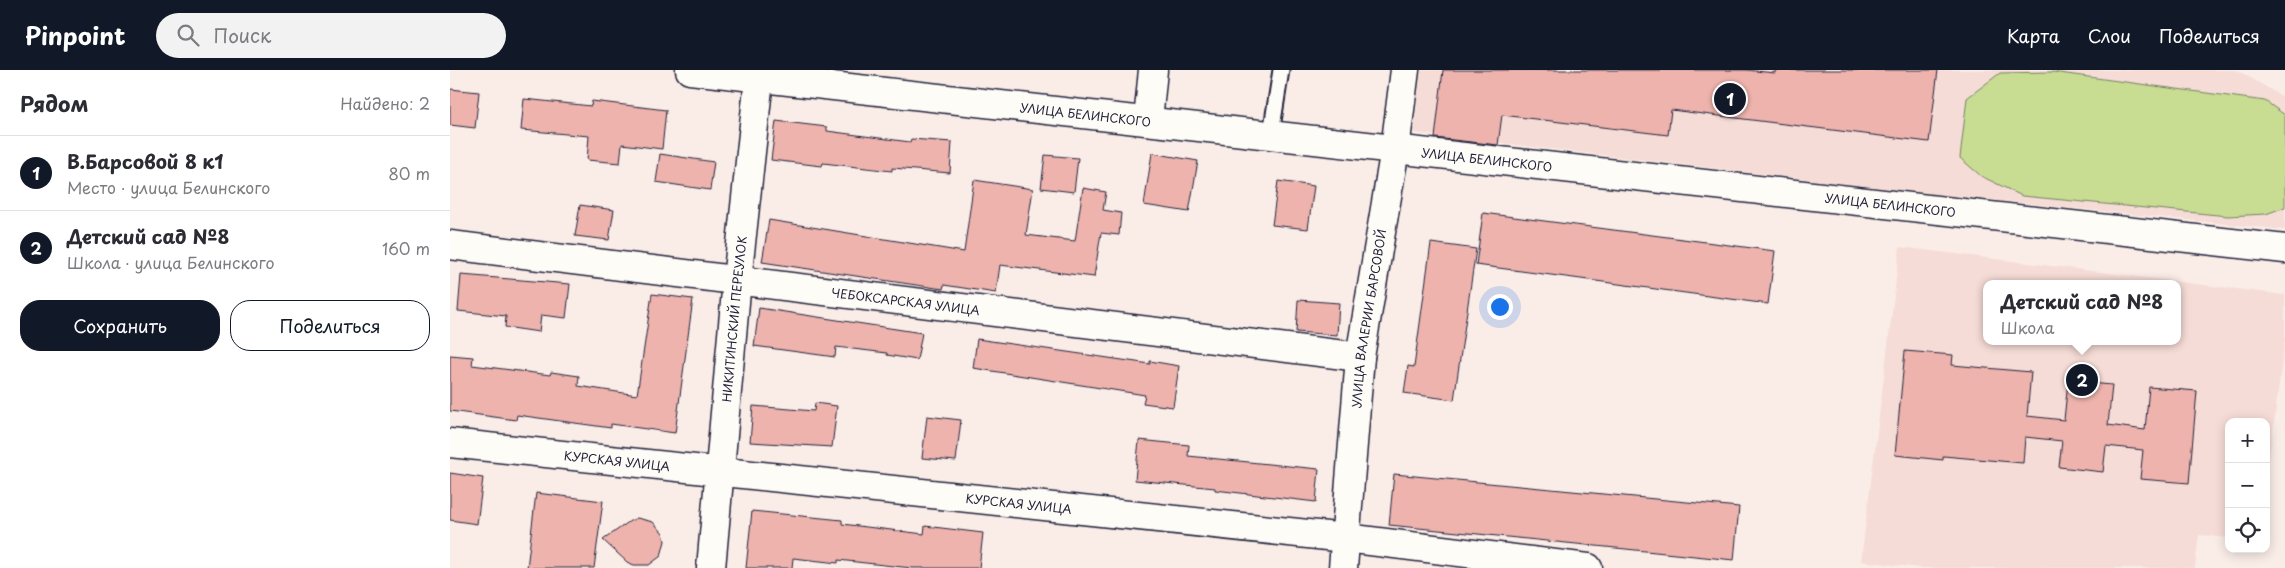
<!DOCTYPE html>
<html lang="ru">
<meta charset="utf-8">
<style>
body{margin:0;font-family:"Playpen Sans",sans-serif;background:#f2f2f3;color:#2b2b33}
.controls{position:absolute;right:15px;bottom:15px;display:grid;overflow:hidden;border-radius:10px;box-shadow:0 2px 12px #0003}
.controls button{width:45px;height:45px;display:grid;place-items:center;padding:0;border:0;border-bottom:1px solid #e1e1e2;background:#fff;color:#2b2b33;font:25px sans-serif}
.you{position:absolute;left:1049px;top:236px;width:18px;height:18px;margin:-12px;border:4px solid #fff;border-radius:50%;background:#1a73e8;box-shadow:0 0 0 8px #1a73e833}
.badge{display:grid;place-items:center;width:32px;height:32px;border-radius:50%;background:#111827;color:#fff;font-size:16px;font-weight:700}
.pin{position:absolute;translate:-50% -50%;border:2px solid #fff;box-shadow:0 1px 5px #0006}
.popup{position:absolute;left:1533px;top:210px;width:198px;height:65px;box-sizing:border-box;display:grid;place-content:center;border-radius:10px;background:#fff;filter:drop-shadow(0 1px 4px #0005);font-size:16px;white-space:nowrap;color:#7c7c81}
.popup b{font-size:19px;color:#2b2b33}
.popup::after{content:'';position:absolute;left:50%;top:100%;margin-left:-10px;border:10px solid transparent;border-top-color:#fff}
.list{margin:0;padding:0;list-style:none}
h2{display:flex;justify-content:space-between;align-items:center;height:65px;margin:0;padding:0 20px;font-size:21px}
h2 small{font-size:16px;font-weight:400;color:#7c7c81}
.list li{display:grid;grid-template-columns:32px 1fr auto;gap:15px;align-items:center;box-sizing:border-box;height:75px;padding:0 20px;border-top:1px solid #e1e1e2}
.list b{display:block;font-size:19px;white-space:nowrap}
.list p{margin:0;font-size:16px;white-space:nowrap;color:#7c7c81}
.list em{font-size:16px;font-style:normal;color:#7c7c81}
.actions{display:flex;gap:10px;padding:15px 20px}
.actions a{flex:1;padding:11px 0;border:1px solid #111827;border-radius:20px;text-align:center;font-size:18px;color:#111827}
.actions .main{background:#111827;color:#fff}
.icon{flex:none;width:28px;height:28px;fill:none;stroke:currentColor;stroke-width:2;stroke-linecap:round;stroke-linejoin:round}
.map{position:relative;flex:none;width:1835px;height:498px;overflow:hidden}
header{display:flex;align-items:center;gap:30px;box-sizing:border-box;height:70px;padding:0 25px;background:#111827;color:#fff}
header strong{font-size:24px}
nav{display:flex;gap:28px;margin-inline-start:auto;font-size:18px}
.search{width:350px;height:45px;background:#f2f2f3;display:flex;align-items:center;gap:12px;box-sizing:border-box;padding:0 18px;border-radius:28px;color:#7c7c81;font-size:19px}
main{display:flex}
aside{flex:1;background:#fff}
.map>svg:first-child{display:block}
</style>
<header>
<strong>Pinpoint</strong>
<div class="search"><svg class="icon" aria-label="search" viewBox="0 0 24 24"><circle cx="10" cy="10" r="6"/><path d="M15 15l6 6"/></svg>Поиск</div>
<nav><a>Карта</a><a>Слои</a><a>Поделиться</a></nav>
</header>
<main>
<aside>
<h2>Рядом<small>Найдено: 2</small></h2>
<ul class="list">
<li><span class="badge">1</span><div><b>В.Барсовой 8 к1</b><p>Место · улица Белинского</p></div><em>80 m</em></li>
<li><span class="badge">2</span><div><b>Детский сад №8</b><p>Школа · улица Белинского</p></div><em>160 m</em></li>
</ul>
<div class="actions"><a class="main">Сохранить</a><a>Поделиться</a></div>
</aside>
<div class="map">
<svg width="1835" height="498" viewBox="0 0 1835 498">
<rect width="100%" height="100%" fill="#faede8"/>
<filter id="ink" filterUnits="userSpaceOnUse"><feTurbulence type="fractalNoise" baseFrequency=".02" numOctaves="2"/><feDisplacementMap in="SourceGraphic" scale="10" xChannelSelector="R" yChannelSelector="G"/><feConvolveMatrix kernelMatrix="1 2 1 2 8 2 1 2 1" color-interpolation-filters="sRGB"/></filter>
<g filter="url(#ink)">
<g fill="#f6dcd6" fill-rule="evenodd">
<polygon points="971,0 1787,0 1835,28 1835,160 1483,124 964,63"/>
<path d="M1450 177 1835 225V268L1816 415V352H1779V468L1749 465 1745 498H1470L1411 491ZM1537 214H1727V271H1537Z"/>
</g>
<polygon fill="#c8dd92" stroke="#758066" points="1602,2 1815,31 1835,45 1835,137 1816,144 1778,146 1572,126 1531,106 1510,88 1517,28 1550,3"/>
<g fill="#eeb3ad" stroke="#22223b">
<polygon points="993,0 1296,0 1325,3 1325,0 1488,0 1479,72 1221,40 1218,65 1052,45 1048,75 985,68"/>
<polygon points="0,19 29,22 25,58 0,55"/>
<polygon points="74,29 141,36 142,31 216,40 212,79 172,74 170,93 137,90 139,66 71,60"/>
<polygon points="326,51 377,57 377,61 460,72 461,69 502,72 500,103 442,98 442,101 373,93 372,96 321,90"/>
<polygon points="702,83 748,91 739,142 694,135"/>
<polygon points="210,84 264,92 260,120 206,112"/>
<polygon points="595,85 628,88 624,122 591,118"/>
<polygon points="524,110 583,119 576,165 625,171 633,118 656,122 653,140 671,143 669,165 651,163 644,207 550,195 546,223 494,215 493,219 312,192 319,150 514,182"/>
<polygon points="828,111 864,116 858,159 822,155"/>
<polygon points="130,135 164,140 159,170 125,166"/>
<polygon points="1033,143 1325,181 1318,234 1026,195"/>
<polygon points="981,173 1026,179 1004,330 954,323 958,296 964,297"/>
<polygon points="11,205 120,214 116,248 91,245 89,262 55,257 56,246 8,241"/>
<polygon points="202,224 243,229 225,363 161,354 161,358 67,345 66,350 0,341 0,285 23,287 22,295 100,305 101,302 129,306 128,316 187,325"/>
<polygon points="848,230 889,233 887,265 846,262"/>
<polygon points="309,238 472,263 467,290 437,285 437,283 386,277 385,287 304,276"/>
<polygon points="527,269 700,294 700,291 729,296 723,337 693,333 695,325 523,298"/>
<polygon points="1455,281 1503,285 1502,295 1581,302 1577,346 1614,350 1618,311 1662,315 1658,355 1695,360 1699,317 1747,321 1739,413 1690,409 1693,380 1656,376 1653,402 1609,397 1612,371 1575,367 1573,393 1493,386 1493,390 1445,385"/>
<polygon points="365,333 387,336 382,377 300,372 303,336 364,341"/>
<polygon points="477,346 511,350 506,391 472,388"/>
<polygon points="689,370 739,375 738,386 869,399 866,432 765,420 765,418 685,410"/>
<polygon points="0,403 33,408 27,454 0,450"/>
<polygon points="944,404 1289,437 1284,490 939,455"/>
<polygon points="86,423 153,431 144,498 77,498"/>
<polygon points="302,441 392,450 392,454 474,464 475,456 533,463 529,498 462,498 388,490 388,493 343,488 342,498 296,498"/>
<polygon points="187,448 203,452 213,463 215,471 211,486 199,495 184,495 177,492 153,470 180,451"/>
</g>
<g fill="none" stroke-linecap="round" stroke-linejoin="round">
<defs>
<polyline id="service" points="821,64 831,0"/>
<g id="minor">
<path id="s1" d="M240 0 1835 179"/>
<polyline points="698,50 703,0"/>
<path id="s2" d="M0 175 910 287"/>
<path id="s3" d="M0 373 896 468 1138 498"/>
<path id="s4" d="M893 498 910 287 945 79 955 0"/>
</g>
<g id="tertiary">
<path id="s5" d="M261 498 287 210 310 0"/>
</g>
</defs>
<use href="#service" stroke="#22223b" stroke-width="19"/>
<use href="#minor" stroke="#22223b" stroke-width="31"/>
<use href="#tertiary" stroke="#22223b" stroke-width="31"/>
<use href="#service" stroke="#fdfcf7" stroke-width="15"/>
<use href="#minor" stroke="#fdfcf7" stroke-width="28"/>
<use href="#tertiary" stroke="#fdfcf7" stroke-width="28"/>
</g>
</g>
<g text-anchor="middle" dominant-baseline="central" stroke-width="4.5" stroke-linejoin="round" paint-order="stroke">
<g font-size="12" fill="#22223b" stroke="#fdfcf7">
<text stroke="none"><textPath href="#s1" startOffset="398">УЛИЦА БЕЛИНСКОГО</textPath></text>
<text stroke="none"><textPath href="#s1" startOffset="802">УЛИЦА БЕЛИНСКОГО</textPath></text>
<text stroke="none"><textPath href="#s1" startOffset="1208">УЛИЦА БЕЛИНСКОГО</textPath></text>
<text stroke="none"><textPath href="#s2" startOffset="459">ЧЕБОКСАРСКАЯ УЛИЦА</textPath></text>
<text stroke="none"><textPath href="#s4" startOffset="251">УЛИЦА ВАЛЕРИИ БАРСОВОЙ</textPath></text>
<text stroke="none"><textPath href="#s5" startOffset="250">НИКИТИНСКИЙ ПЕРЕУЛОК</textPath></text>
<text stroke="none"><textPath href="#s3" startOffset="168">КУРСКАЯ УЛИЦА</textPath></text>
<text stroke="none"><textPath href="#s3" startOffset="572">КУРСКАЯ УЛИЦА</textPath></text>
</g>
</g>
</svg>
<div class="controls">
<button>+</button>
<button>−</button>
<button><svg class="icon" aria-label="locate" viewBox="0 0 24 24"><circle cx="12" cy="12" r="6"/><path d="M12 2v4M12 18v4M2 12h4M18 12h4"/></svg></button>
</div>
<div class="you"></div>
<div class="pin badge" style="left:1280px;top:29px">1</div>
<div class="pin badge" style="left:1632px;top:310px">2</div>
<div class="popup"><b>Детский сад №8</b>Школа</div>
</div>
</main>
